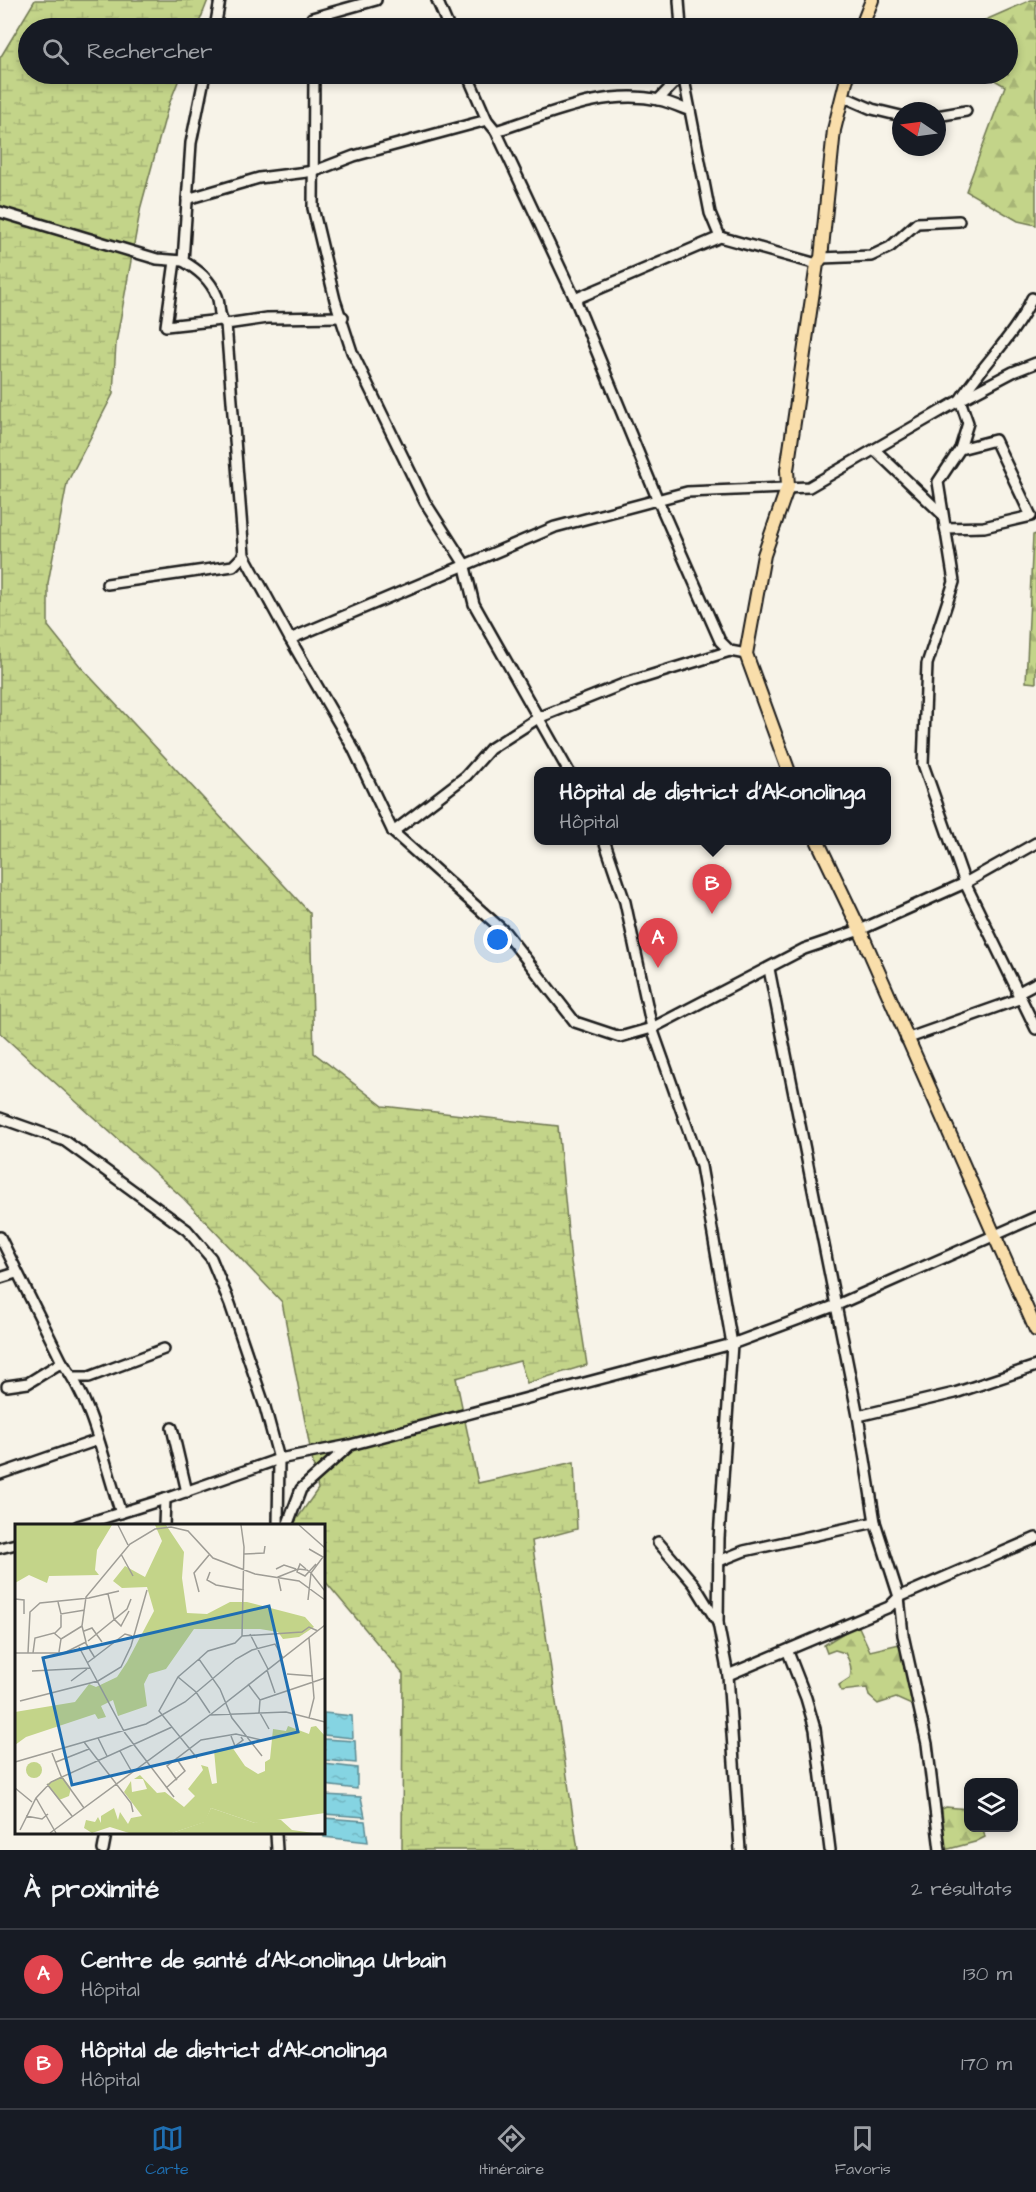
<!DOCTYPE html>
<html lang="fr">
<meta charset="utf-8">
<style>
body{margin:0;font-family:"Architects Daughter",sans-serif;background:#242831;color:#f1f3f6}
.controls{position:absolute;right:18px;bottom:18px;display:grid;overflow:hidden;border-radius:12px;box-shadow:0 3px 9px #0003}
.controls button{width:54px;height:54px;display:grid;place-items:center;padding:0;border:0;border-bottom:2px solid #363941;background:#171b24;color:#f1f3f6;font:30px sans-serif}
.compass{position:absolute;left:892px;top:102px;width:54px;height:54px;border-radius:50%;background:#171b24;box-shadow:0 3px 9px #0003;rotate:283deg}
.you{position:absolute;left:498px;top:940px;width:21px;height:21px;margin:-15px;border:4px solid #fff;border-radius:50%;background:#1a73e8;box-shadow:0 0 0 9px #1a73e833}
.badge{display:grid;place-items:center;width:39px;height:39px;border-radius:50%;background:#1f6fb2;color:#fff;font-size:20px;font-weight:700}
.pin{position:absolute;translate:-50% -50px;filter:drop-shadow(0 2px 3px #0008)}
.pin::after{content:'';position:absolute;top:32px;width:21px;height:18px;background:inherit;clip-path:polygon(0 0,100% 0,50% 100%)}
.popup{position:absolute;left:534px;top:767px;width:357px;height:78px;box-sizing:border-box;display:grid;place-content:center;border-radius:12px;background:#171b24;filter:drop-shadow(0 2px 4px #0005);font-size:20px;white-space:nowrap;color:#9ea1a6}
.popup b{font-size:22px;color:#f1f3f6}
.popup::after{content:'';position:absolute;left:50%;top:100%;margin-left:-12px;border:12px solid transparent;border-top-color:#171b24}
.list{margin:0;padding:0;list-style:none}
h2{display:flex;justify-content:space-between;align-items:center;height:78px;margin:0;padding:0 24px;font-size:26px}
h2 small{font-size:20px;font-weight:400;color:#9ea1a6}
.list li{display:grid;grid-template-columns:39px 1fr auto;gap:18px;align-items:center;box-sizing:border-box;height:90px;padding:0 24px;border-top:2px solid #363941}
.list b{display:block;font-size:22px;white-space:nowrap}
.list p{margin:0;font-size:20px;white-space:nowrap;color:#9ea1a6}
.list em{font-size:20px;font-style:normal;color:#9ea1a6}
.icon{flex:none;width:33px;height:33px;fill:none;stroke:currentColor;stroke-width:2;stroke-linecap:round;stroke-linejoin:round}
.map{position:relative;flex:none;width:1036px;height:1850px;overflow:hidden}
.search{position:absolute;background:#171b24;box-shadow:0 3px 9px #0003;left:18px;right:18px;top:18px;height:66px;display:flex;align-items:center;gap:15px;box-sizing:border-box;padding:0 21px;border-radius:33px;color:#9ea1a6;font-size:22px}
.sheet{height:258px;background:#171b24}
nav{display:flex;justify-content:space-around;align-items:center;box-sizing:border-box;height:84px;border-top:2px solid #363941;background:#171b24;font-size:16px;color:#9ea1a6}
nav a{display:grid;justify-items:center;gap:3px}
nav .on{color:#1f6fb2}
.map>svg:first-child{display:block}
</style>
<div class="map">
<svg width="1036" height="1850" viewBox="0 0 1036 1850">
<defs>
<pattern id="forest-firs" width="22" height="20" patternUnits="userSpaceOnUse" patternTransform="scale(1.5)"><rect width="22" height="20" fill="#c3d489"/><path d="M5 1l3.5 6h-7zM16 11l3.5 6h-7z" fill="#a7b576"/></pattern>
<pattern id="wetland-marsh" width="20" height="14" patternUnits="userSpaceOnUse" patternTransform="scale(1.5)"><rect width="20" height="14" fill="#c3d489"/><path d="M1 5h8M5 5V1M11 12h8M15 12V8" fill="none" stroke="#a7b576"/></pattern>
<pattern id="water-ripples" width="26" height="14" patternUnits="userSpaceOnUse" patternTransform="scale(1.5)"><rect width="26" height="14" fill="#85d4e2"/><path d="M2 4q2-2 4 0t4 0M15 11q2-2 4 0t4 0" fill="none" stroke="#72b5c1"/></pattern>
</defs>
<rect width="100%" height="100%" fill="#f7f3e8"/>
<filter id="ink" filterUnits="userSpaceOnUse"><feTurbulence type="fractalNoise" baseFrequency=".0167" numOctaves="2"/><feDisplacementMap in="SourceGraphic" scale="12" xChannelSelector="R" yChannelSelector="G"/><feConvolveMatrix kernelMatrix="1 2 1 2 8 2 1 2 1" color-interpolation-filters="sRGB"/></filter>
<g filter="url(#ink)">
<g fill="url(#forest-firs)" stroke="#707852" stroke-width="1.5">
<polygon points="1031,0 1036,0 1036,225 1018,221 966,191 1005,86 984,74 1008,74 1008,28 974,28 974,25"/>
<polygon points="1036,534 1036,683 1026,682 1033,535"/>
<path d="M859 1627 870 1651 904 1643 918 1708 896 1698 878 1704 869 1696 867 1688 841 1691 839 1685 850 1678C853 1669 850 1661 845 1653L835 1650 827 1653 824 1645 850 1629Z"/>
<polygon points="946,1807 968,1809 968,1828 983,1828 985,1837 975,1842 945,1850 942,1809"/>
</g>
<polygon fill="url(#wetland-marsh)" stroke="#707852" stroke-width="1.5" points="35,0 208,0 197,28 28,28 28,74 181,74 168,107 141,206 116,343 113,394 67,483 48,583 48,626 80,666 310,913 314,1053 383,1106 558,1126 571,1262 587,1365 527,1383 520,1361 456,1378 478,1483 574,1462 577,1529 532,1541 578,1850 402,1850 403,1674 324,1580 324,1526 292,1526 318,1489 282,1302 183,1198 0,1033 0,58"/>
<g fill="url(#water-ripples)" stroke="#5b8a93" stroke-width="1.5">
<polygon points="324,1713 352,1716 353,1738 324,1735"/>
<polygon points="324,1739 355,1741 356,1763 324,1760"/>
<polygon points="324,1764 357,1768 357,1789 324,1785"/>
<polygon points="324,1795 361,1797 365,1817 324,1814"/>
<polygon points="324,1818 365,1821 368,1842 324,1837"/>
</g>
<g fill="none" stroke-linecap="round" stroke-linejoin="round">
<defs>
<g id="minor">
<polyline points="437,0 449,28"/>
<polyline points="679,0 681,28"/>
<polyline points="215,28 220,0"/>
<polyline points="313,28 312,18 376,0"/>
<path d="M205 74 191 143 183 261C198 270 210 279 217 296 221 306 217 317 226 324L244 555 290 639"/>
<polyline points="314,74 313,208 335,300 352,352 425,502 464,563 474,604 569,772"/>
<polyline points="467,74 487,120 496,131 575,299 657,498 720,641 730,651 746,654"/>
<polyline points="683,74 710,213 720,237"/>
<polyline points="842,96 872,109 901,116"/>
<polyline points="658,100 683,74"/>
<polyline points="937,116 966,111"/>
<path d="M496 131C547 115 604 88 659 100 669 102 680 107 690 111"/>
<polyline points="187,199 259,178 315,171 354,156 487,120"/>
<polyline points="0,212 157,259 183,261"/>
<polyline points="821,258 871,256 890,247 917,223 959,221"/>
<polyline points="175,261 166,326 221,320"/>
<path d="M1032 298C1015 336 982 365 960 400L968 423 960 449 938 482 954 582 927 664 923 764 965 883 1036 1029"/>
<polyline points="575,299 720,237 817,264"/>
<polyline points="226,324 267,318 343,317"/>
<polyline points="1036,363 1013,372 960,400 809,487 687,492 555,527 290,639 353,748 393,832 505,932 575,1022 620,1037 652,1028 804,949 860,930 965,883 1036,843"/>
<polyline points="876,451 942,514"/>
<polyline points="945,528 984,527 1031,516 995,440 960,449"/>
<polyline points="107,584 233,566 244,555"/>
<polyline points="393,832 466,776 490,749 538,718 626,683 730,651"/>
<polyline points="604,840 625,902 652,1028 701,1166 732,1344 719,1538 718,1623 728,1675 740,1850"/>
<polyline points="769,969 858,1416 875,1522 899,1597 903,1635 927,1744 940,1850"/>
<polyline points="1017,993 1036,983"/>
<polyline points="906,1039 1019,999"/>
<polyline points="0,1118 65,1141 187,1230 211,1258 230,1304 265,1407 279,1459 278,1526"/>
<path d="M0 1237 62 1362C94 1404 104 1464 121 1513"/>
<polyline points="0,1278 16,1273"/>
<polyline points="74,1377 89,1377 164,1349"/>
<polyline points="7,1386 28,1383 62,1362"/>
<polyline points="858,1416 955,1393 1036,1366"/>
<polyline points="172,1428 187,1492"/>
<polyline points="0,1474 98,1440"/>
<polyline points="78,1526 165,1499 279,1459 350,1445 732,1344 837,1305 1036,1217"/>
<polyline points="164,1526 165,1499"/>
<polyline points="287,1526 301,1489 348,1447"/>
<polyline points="658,1542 694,1584 718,1623"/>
<polyline points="0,1548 16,1544"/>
<polyline points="719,1561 744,1551 875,1522"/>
<polyline points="788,1652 806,1698 815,1729 830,1850"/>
<polyline points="728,1675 889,1607 899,1597 1036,1538"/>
<polyline points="276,1834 277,1850"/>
<polyline points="103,1850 106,1834"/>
</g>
<g id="major">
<polyline points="861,28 872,0"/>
<polyline points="789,772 746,654 764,555 788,486 787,470 817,264 821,258 834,130 848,74"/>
<polyline points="817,840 860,930 1036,1330"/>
</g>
</defs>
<use href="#minor" stroke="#1c1c1c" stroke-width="14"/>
<use href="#major" stroke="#1c1c1c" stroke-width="16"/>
<use href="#minor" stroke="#f7f3e8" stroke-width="9"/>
<use href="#major" stroke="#f9deab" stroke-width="12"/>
</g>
</g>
<g transform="translate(15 1524)">
<rect width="310" height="310" fill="#f7f3e8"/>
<path d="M0 1H97L82 26 80 46 84 51 34 52 32 59 14 51 0 59ZM273 202 294 210 296 203 301 202 310 212V289L240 299 196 284 190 298 157 309H114L95 303 77 309 69 304 71 296 80 298 83 293 86 299V292L99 284 103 296 105 288 113 300 116 294 127 292 109 268 116 257 117 268 132 265 128 255H119L125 251 142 269 150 268 169 283 180 272 173 265 188 246 186 241 193 243 197 260 202 259 199 226 217 223 230 242 243 250 250 247V238L255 235 258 205 271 207ZM47 252 56 264 54 272 44 276 32 260Z" fill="#c3d489"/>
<path d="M140 1H151L169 28 167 54 172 89 192 90 215 78H232L290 93 299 103 284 113 268 115 263 108 245 105H179L151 145 134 150 129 160 132 182 103 192 98 176 86 182 91 193 83 195 80 190 11 213 0 221V188L60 178 74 160 81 163 102 153 112 138 139 87 132 63 107 64 98 57 110 42 130 53 147 17ZM196 284 240 299 254 294 266 296 277 306 299 309H157L189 298Z" fill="#c3d489"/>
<path d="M11 246a8 8 0 1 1 16 0a8 8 0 1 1-16 0Z" fill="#c3d489"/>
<path fill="none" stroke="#9f9d96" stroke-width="1.5" d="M103 1 113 21M226 1 229 23 227 112M284 1 310 24M294 25 308 33 296 49 310 67M106 30 118 52M229 30 249 29 250 22M261 45 269 41 281 45M291 45 285 40 282 48 290 52 301 40M195 48 192 56 201 61 229 66M266 67 263 53 283 45 292 46 296 49 293 76M184 68 179 49 194 31M93 70 99 95 106 102 114 87M0 75 9 76V90M43 78 46 90 70 86M69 107 77 104 87 118M40 109 46 103V91M235 110 253 145M73 117 112 85 116 75M70 118 80 134M64 123 110 209 159 273M44 128 46 115 67 102M0 129H49L71 118 67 102 71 73 115 20 140 5 156 3 173 7 198 34 240 50 284 57 310 76M13 129 15 88 25 79 74 74 104 67M18 129 20 114 39 109 46 115M184 135 193 127 220 119 227 112 287 108 294 103 303 107M72 139 110 110 117 112M252 146 260 169M17 147 75 144M272 150 298 152M163 153 181 168 195 189M56 157 72 145M233 160 245 176 244 189M245 176 310 154M5 177 83 157 106 143 116 122 132 66M245 189 254 205M195 191 310 101M294 194 299 174 294 114M216 212 220 222 228 216 226 213M83 214 92 232M69 218 116 279 118 288M105 227 117 248M37 229 46 252 69 284M182 234 144 187 163 153 184 135 205 165 217 194 247 232M0 238 131 200 170 178 221 135 237 126 260 120 268 134M41 238 74 225M162 256 152 242 186 216 221 210 246 216M32 260 57 292M0 264 17 278M151 264 170 247 161 234M21 274 41 309M11 292 27 295 33 290M5 306 21 274 36 258 157 203M35 309 195 191 271 188 310 198"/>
<path fill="#1f6fb2" fill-opacity="0.15" stroke="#1f6fb2" stroke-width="3" d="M254 82 283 208 57 261 28 134Z"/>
<rect width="310" height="310" fill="none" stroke="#1c1c1c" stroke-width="3"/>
</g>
</svg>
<div class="controls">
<button><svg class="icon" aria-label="layers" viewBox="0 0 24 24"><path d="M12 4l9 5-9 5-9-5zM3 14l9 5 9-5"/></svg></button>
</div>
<svg class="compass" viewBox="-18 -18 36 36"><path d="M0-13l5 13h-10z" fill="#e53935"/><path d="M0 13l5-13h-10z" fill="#9ea1a6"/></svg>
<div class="you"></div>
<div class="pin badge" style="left:658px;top:968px;background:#e0444e">A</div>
<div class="pin badge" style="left:712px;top:914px;background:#e0444e">B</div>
<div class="popup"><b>Hôpital de district d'Akonolinga</b>Hôpital</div>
<div class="search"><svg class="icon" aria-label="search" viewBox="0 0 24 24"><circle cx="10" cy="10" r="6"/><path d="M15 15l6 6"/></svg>Rechercher</div>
</div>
<section class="sheet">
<h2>À proximité<small>2 résultats</small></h2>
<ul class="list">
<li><span class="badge" style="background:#e0444e">A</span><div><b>Centre de santé d'Akonolinga Urbain</b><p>Hôpital</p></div><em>130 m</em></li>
<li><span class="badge" style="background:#e0444e">B</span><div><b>Hôpital de district d'Akonolinga</b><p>Hôpital</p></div><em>170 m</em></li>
</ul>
</section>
<nav>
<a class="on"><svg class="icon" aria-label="map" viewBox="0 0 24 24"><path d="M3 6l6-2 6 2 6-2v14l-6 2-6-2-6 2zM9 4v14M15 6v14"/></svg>Carte</a>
<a><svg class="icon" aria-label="directions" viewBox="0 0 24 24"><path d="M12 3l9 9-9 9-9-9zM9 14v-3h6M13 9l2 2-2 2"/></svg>Itinéraire</a>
<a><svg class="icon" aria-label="saved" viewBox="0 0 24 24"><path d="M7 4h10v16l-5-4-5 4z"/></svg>Favoris</a>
</nav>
